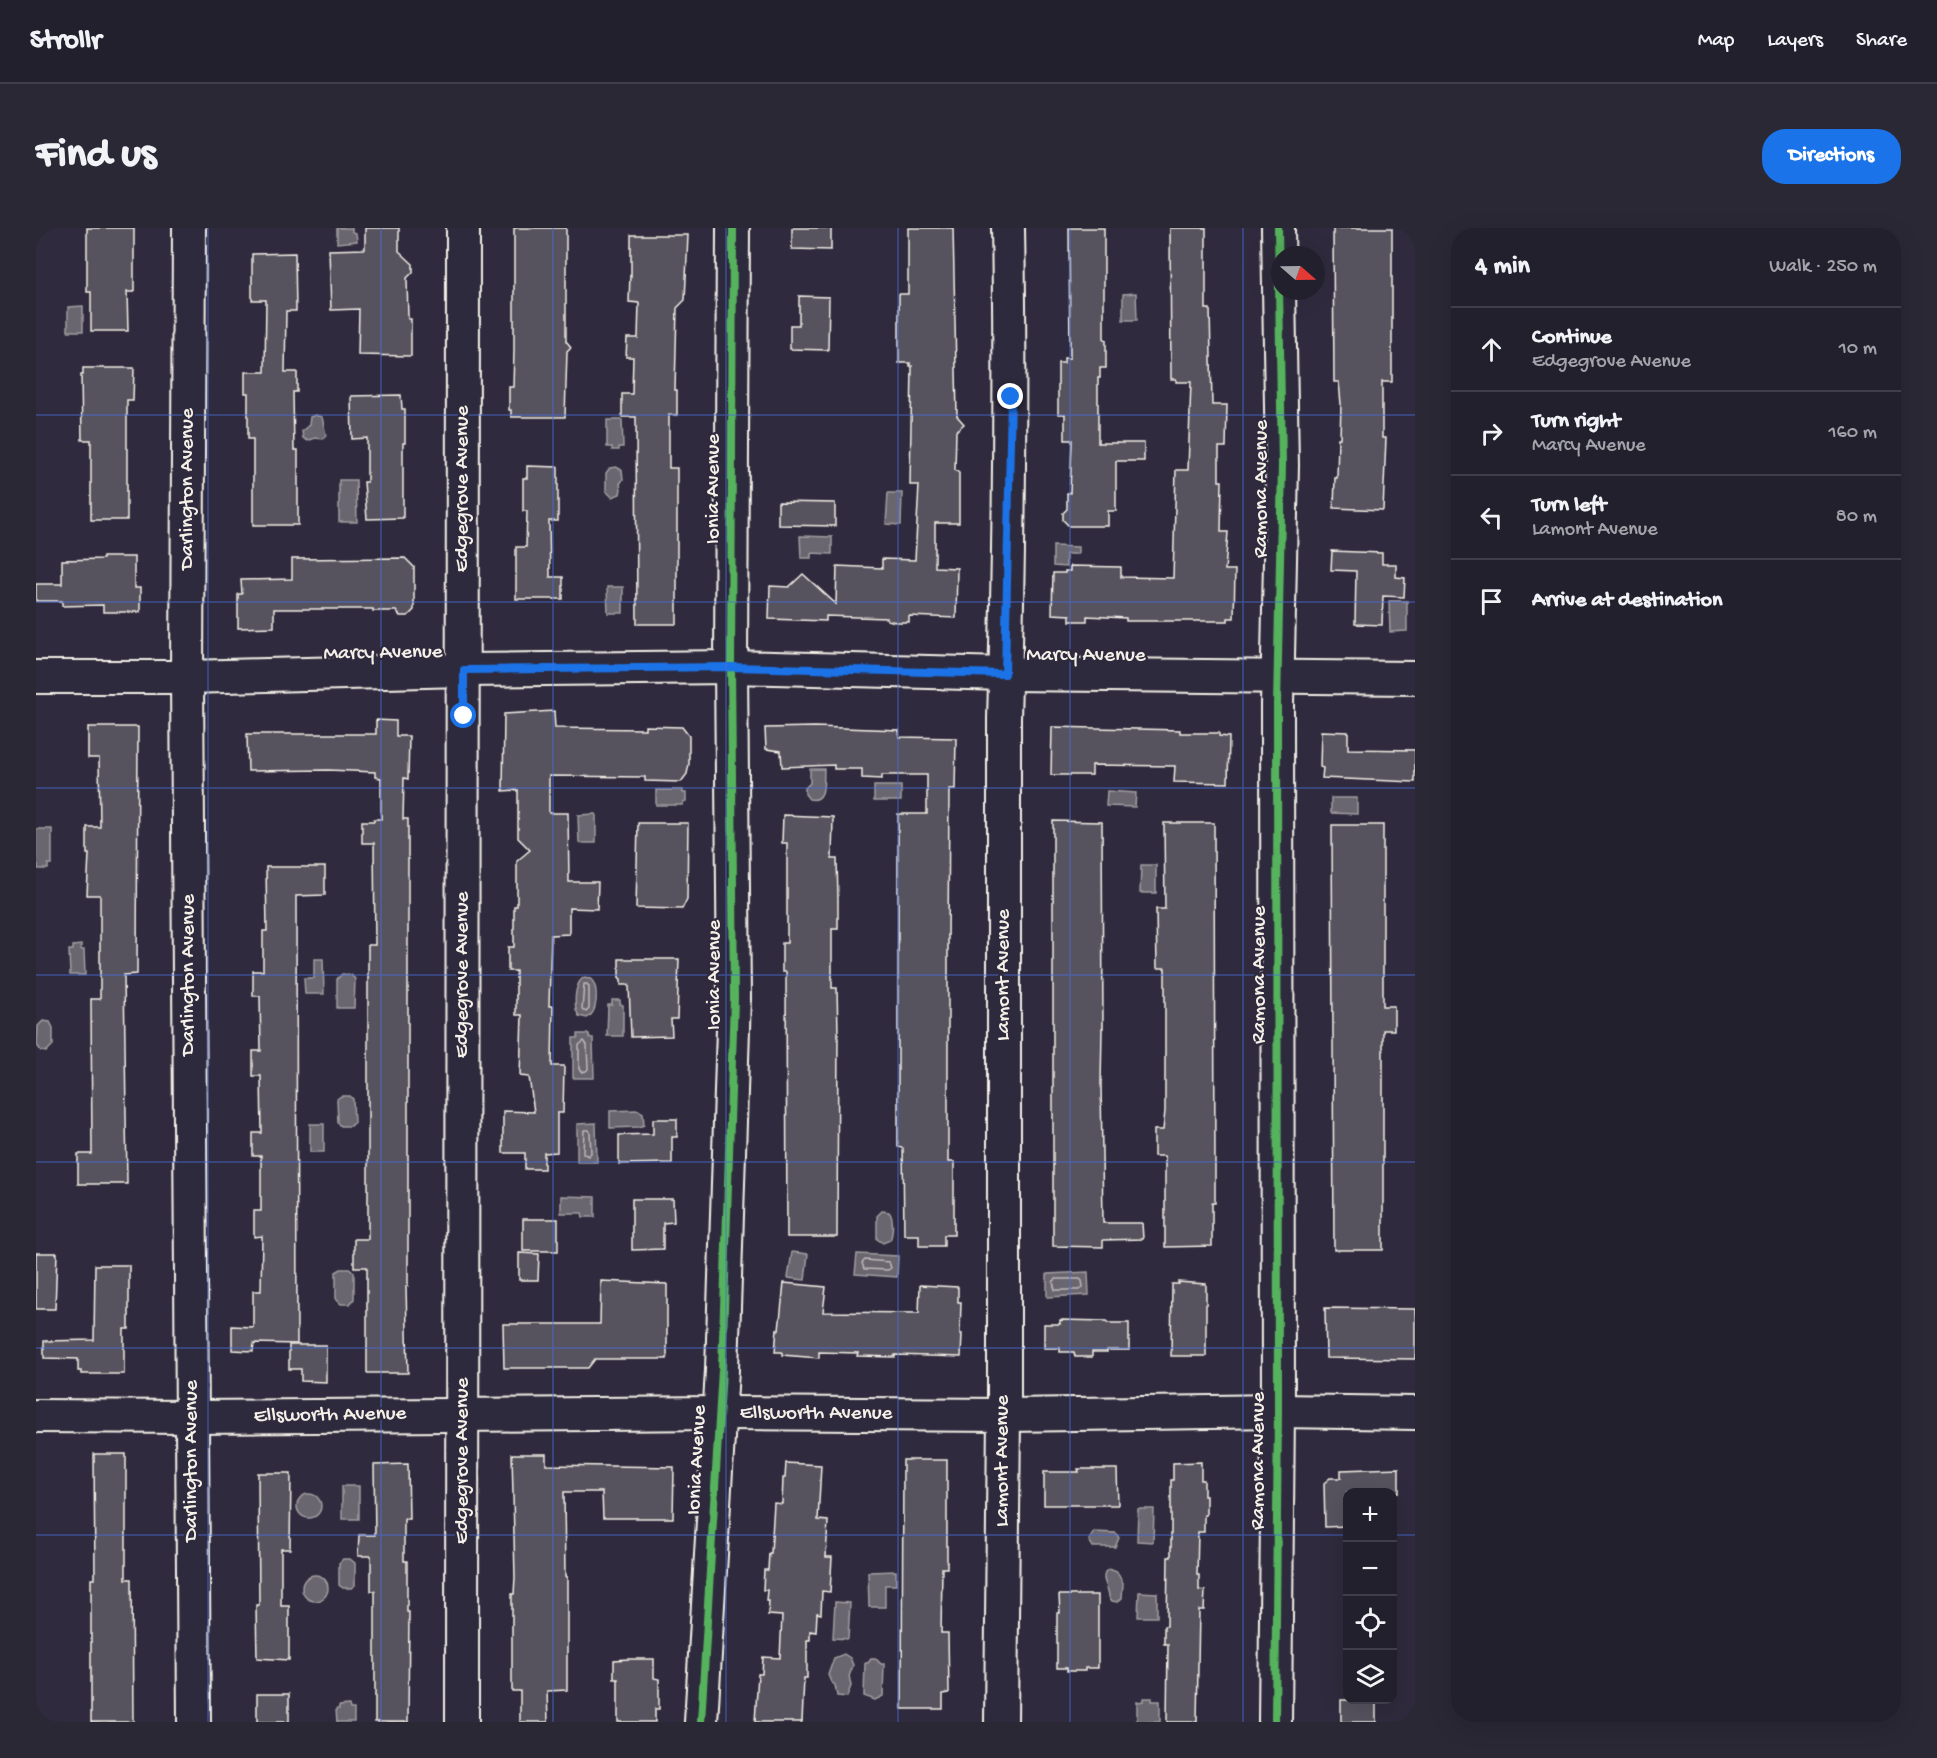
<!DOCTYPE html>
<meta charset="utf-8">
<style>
body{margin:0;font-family:"Gochi Hand",sans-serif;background:#2b2836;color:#f1f3f6}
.controls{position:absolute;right:18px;bottom:18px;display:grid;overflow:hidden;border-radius:12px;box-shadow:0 6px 24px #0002}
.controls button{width:54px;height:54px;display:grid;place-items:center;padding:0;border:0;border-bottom:2px solid #403e4a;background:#23202e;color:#f1f3f6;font:30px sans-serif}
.compass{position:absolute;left:1235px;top:18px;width:54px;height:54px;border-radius:50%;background:#23202e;box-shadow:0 6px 24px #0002;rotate:110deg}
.stop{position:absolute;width:18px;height:18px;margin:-14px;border:4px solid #1a73e8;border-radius:50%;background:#fff}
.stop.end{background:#1a73e8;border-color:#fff;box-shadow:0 2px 6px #0008}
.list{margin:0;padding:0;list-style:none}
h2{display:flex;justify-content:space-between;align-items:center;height:78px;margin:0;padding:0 24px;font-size:26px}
h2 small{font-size:20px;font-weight:400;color:#a3a3aa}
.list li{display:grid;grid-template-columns:39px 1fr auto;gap:18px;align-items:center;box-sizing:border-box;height:84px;padding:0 24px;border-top:2px solid #403e4a}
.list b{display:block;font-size:22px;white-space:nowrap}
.list p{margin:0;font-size:20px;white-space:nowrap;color:#a3a3aa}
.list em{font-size:20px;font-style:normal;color:#a3a3aa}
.icon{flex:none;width:33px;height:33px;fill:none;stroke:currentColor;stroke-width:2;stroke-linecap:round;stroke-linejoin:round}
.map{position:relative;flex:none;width:1379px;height:1494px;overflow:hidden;border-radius:24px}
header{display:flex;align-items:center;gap:36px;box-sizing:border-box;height:84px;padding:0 30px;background:#23202e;border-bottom:2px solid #403e4a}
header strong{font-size:28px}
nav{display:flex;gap:33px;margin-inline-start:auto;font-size:21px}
.intro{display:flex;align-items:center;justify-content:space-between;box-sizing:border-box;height:144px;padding:0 36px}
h1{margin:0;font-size:42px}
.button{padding:15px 27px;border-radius:24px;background:#1a73e8;color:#fff;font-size:21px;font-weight:700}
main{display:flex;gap:36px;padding:0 36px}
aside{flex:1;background:#23202e;border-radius:24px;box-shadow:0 6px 24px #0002}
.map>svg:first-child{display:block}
</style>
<header>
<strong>Strollr</strong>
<nav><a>Map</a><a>Layers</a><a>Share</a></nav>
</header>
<div class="intro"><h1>Find us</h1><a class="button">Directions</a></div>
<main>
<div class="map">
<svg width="1379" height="1494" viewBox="0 0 1379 1494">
<rect width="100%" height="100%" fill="#2f2a3d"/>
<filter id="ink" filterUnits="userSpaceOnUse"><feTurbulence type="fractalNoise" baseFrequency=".0167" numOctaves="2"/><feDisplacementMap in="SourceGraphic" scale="12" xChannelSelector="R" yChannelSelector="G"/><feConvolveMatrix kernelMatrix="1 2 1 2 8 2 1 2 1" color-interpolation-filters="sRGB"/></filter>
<g filter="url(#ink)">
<g fill="#6a6670" stroke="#a19ea0" stroke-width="1.5">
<polygon points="301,0 316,0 316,4 320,5 321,13 301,15"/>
<polygon points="1100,65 1101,92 1087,92 1087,66"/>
<polygon points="47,78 47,103 32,103 32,79"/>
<polygon points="279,187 286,189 290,207 287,211 279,210 272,213 267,210 266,203 273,197 274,189"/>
<polygon points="571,192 586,192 587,219 583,219 583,222 576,222 576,219 571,219"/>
<polygon points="580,239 586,242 587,251 584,256 585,261 584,266 576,269 570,263 570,245 574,240"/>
<polygon points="303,252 320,252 321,294 303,294"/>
<polygon points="852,265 866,265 865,297 850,296"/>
<polygon points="764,308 796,309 796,326 775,325 775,330 765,330"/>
<polygon points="1017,318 1042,319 1042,326 1030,326 1030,339 1017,338"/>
<polygon points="571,359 587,359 587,385 572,385"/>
<polygon points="1353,373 1371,373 1371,403 1354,404"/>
<path d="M774 541H788C787 553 791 575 773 571L769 566V560L774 555Z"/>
<rect x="838" y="558" width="27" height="15"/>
<polygon points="620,562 647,562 647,565 650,565 650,573 647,574 646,577 620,577"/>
<polygon points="1071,563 1100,565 1099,579 1070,578"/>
<polygon points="1295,570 1321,570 1321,586 1295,585"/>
<polygon points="560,586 560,615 543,615 542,587"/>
<polygon points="0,601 16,601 16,636 12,636 12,641 2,641 2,637 0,636"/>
<polygon points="1105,637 1120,637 1120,665 1104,665"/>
<polygon points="45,717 45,722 48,722 49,747 34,747 33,722 37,722 37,718"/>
<polygon points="278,731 287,731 288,766 269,766 268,750 278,750"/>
<polygon points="306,746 315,747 319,751 318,780 301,780 301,751"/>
<path d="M547 750 555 751C563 760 562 785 551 790L543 788C537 779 538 757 547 750Z"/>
<polygon points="576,772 584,772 584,776 587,777 587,808 571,808 572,777 576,777"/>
<polygon points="7,793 14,794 17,800 17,817 10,824 5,823 1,817 2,798"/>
<polygon points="542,806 553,806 553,810 557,810 558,850 537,850 537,810 542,810"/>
<polygon points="305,868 314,868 317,871 318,895 315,898 305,898 302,895 301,871"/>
<polygon points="602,882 607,885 608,897 603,899 574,900 574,883"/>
<polygon points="560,895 561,934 541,934 541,896"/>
<rect x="274" y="896" width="14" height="28"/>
<polygon points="525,968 559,969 559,989 547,989 546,985 525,985"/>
<path d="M846 983 853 984C858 990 857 1005 854 1012L847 1015 841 1011V988Z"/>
<polygon points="756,1024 772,1026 769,1052 752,1050"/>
<polygon points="821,1026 862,1028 861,1049 819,1046"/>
<polygon points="305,1041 314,1041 318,1044 318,1071 314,1076 305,1076 300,1071 300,1044"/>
<polygon points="1052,1044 1053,1067 1011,1069 1011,1046"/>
<rect x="306" y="1258" width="17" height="33"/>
<circle cx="273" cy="1278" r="12"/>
<polygon points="1102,1281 1118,1281 1117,1314 1101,1313"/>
<polygon points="1058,1304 1080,1305 1083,1310 1079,1319 1057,1319 1053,1312"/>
<polygon points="307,1331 314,1331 319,1335 319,1357 315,1360 307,1360 303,1357 303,1335"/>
<path d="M1073 1341 1081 1344 1087 1355 1086 1370 1081 1374 1076 1373 1073 1369C1073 1360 1065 1352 1069 1344Z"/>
<polygon points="860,1343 860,1357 849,1357 849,1379 833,1379 832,1344"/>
<circle cx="279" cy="1360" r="13"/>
<polygon points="1103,1364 1121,1365 1121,1389 1102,1389"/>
<polygon points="799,1374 814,1375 812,1411 797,1410"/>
<path d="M808 1426 814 1430 817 1437C813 1452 812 1442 815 1458L811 1469 801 1468 799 1457 795 1454 792 1447 798 1430Z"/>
<polygon points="835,1431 840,1431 845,1436 848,1436 847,1468 839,1472 828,1468 829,1435 832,1435"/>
<polygon points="1108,1470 1116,1470 1116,1473 1124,1473 1124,1494 1101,1494 1101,1474 1108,1473"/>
<polygon points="313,1477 314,1481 318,1481 318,1494 301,1494 300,1481 303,1481 303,1478"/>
</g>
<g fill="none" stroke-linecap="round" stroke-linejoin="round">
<g stroke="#bdb9b8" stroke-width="1.5">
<polygon points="548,756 551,756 553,759 553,781 550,784 546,781"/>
<polygon points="548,813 551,817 552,841 550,843 545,844 543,841 543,817"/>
<polygon points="548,902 553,902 554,904 555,925 552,928 547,925"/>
<polygon points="829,1032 853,1034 855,1040 852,1042 828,1041 826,1035"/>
<polygon points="1020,1051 1044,1051 1046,1053 1047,1059 1044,1062 1019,1062 1017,1054"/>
</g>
</g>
<g fill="#56525f" stroke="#f4f1e8" stroke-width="1.5">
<polygon points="51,0 98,0 98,64 91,64 92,103 55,103 55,64 51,64"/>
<polygon points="329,0 363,0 363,23 377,36 377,44 371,50 372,91 375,91 375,128 322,127 323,81 295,82 293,22 329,21"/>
<polygon points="478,0 530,0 530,113 535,119 531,123 529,189 475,189 475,182 473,182 473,159 477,159 478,123"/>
<polygon points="756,0 795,0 795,22 756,21"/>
<polygon points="872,0 917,0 921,188 928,196 920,203 919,242 923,245 923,295 899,295 899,339 921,340 920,390 873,388 873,394 860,394 851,392 851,390 790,388 790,393 733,391 734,358 753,359 767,346 800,376 801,338 846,340 846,331 879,332 883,257 874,257 876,138 874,138 874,135 863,135 863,66 872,66"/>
<polygon points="1033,0 1068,0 1068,112 1070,112 1070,140 1064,140 1064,150 1062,150 1062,215 1108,215 1108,233 1080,233 1080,283 1072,283 1072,298 1033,298 1027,292 1027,285 1031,281 1031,265 1034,265 1036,212 1029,212 1029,186 1022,186 1022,135 1028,135 1028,130 1034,130"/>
<polygon points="1134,0 1170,0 1170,81 1174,81 1176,177 1191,177 1190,219 1183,219 1183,253 1186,253 1185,304 1192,304 1189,342 1199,342 1198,390 1192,390 1192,393 1090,393 1090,390 1051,388 1051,393 1034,393 1034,387 1016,386 1017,345 1029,345 1029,343 1034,343 1034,338 1085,339 1085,349 1137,350 1140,242 1152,242 1155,154 1140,154 1140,151 1135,151"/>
<polygon points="1297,0 1356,0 1356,154 1346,154 1346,210 1350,210 1347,282 1298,280 1299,250 1301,250 1302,210 1304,210 1305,176 1303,154 1298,154"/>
<polygon points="595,7 652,7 649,72 641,80 639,162 641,162 641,187 633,187 633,240 641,240 641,396 601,396 600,189 586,189 586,166 596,166 597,129 590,129 591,110 602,110 603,75 593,74 594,47 595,48"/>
<polygon points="259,25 260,83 250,83 249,144 261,144 261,164 257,164 258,222 262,222 262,297 217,297 217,211 212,211 212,165 209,165 209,144 229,144 230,72 216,72 216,26"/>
<polygon points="763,68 793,69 792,122 754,121 754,97 763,97"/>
<polygon points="47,140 98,140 97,172 91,172 91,292 55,292 55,212 46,212 45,147 47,147"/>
<polygon points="365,167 366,181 369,181 369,215 367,215 367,290 331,291 328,254 331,254 331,210 316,211 315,168"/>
<polygon points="491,238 522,239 522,293 513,293 514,349 527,349 527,371 480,371 480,319 490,319 491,283 487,283 487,250 491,250"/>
<polygon points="742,274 799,275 799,298 742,297"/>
<polygon points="1296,323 1346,325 1346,336 1360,336 1360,349 1369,350 1368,369 1347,368 1346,397 1319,396 1320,343 1295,342"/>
<polygon points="67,329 98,329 98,360 104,360 104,384 67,384 67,377 26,378 26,373 0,373 0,356 26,356 26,332 67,331"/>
<polygon points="369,330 378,339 378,382 372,388 364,388 360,383 337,383 337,381 238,381 238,399 202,400 202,366 206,366 205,352 256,351 256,331"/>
<polygon points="518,483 519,500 609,501 609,498 646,499 653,508 653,536 651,546 645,554 609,553 609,549 513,548 513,585 532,585 533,654 562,654 561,681 533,680 533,706 515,707 513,778 517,778 516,838 528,838 527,885 521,885 521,924 508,925 508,941 489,941 489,925 467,925 467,883 498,884 493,849 484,848 486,787 480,787 480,743 472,743 472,719 478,719 478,678 481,678 481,633 494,622 482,610 482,562 467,563 468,486"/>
<polygon points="340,492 360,493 360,508 373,508 372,551 368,550 367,591 372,591 372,1058 370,1058 372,1145 331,1145 331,1039 318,1039 318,1011 332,1011 332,717 339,717 338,615 326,615 326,593 338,593 338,591 345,591 345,550 339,549 339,544 292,542 212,543 211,506 340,506"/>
<polygon points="52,499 102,499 101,746 88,747 91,956 42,956 42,926 56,926 55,771 64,771 64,667 51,667 53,626 51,626 51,599 64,599 63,530 52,530"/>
<polygon points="779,499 863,502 863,509 920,510 919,561 913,561 912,716 912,934 918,934 918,1007 908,1007 908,1018 883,1018 883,1007 868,1007 867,920 862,919 862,586 891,586 891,547 846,547 846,551 826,550 826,541 798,541 798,537 746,539 745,523 730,521 729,500"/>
<polygon points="1016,499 1144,502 1144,505 1183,505 1183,508 1193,509 1192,555 1138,554 1139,538 1056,537 1056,547 1015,547"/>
<polygon points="1285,503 1312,504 1312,521 1379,522 1379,554 1286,550 1287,540 1284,539"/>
<polygon points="747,587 797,589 796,631 801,631 802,671 802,701 796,701 796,760 801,760 802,804 801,1009 751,1009 750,744 746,744 746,715 751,715 751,615 746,615"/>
<polygon points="1017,593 1066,594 1067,800 1066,800 1065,856 1067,995 1106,995 1107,1011 1067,1012 1067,1019 1017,1018"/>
<polygon points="602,595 652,595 651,671 646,681 600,680"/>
<polygon points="1128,595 1178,595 1179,944 1179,975 1176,975 1176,1018 1129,1019 1129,930 1128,928 1118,928 1118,902 1127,902 1129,883 1129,740 1121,740 1120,681 1129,681"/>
<polygon points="1296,597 1347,597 1347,778 1358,778 1358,802 1347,802 1347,1022 1298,1022"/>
<polygon points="230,639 289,639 289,667 260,668 261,1116 218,1115 217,1123 196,1122 196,1098 217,1099 217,1063 225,1063 226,1008 218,1009 218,983 225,983 225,928 217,928 217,905 226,905 225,848 217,848 217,823 225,823 224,768 217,768 217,743 227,743 227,703 231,703"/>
<polygon points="583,731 643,731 641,791 635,791 636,808 595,809 593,757 585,757 585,751 583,750"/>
<polygon points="617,891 641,891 641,909 636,909 636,935 583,936 583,907 617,906"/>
<polygon points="596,971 637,971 638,994 627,995 627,1021 596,1022"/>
<rect x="487" y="991" width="35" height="32"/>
<polygon points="0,1025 21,1025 19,1081 0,1081"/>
<polygon points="483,1025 503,1026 502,1052 483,1052"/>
<polygon points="59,1037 93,1037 93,1101 88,1101 88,1146 45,1146 45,1143 42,1143 42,1131 8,1130 8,1113 58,1112"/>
<polygon points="565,1053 631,1056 631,1131 559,1131 552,1140 468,1140 467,1096 564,1096"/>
<polygon points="1142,1054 1170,1056 1170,1128 1135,1128 1136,1056 1143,1056"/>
<polygon points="748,1055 790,1059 787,1084 883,1085 884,1057 922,1059 922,1074 925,1074 924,1106 926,1106 925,1129 859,1127 859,1129 821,1128 822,1125 783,1124 783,1130 746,1127 746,1124 739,1124 741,1101 743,1102"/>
<polygon points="1289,1080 1379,1081 1379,1131 1290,1130"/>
<polygon points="1024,1092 1071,1093 1071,1095 1093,1095 1093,1122 1071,1122 1071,1124 1056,1124 1056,1129 1039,1129 1038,1124 1024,1124 1024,1120 1008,1120 1008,1096 1024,1096"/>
<polygon points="253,1117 290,1117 290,1154 265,1153 265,1141 253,1141"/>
<polygon points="58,1226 90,1226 90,1351 96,1351 97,1494 55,1494 55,1351 59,1351"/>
<polygon points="476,1226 510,1226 510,1237 638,1239 637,1290 567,1290 566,1264 528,1264 529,1349 531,1349 531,1462 511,1463 512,1494 484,1494 484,1463 476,1463 476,1366 478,1366 479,1349"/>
<polygon points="867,1232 911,1232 911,1340 906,1340 905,1405 912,1405 913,1465 907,1466 907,1481 866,1481"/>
<polygon points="1165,1234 1165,1252 1168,1252 1168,1268 1170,1268 1170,1287 1168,1287 1168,1304 1162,1304 1161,1347 1163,1347 1163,1362 1169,1363 1168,1382 1163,1382 1161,1494 1131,1494 1132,1416 1128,1416 1128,1398 1131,1398 1132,1329 1135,1329 1135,1252 1137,1252 1137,1235"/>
<polygon points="750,1235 785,1237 782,1292 792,1293 790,1329 796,1329 794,1364 786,1363 785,1386 781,1385 780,1404 774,1403 774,1412 771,1412 771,1450 768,1450 766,1494 719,1494 722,1446 726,1446 727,1429 744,1430 746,1388 732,1387 733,1373 730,1373 731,1362 727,1362 728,1342 732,1342 733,1325 735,1325 738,1275 746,1276 747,1250 749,1250"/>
<polygon points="372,1236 373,1291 368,1291 368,1333 371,1333 371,1384 373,1384 372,1494 339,1494 339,1363 335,1363 335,1328 322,1328 323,1307 339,1307 338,1237"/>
<polygon points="1363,1240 1363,1264 1311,1264 1311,1298 1289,1299 1288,1255 1294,1250 1305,1250 1305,1242"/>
<polygon points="1042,1241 1081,1241 1082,1277 1008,1277 1008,1244 1043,1244"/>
<polygon points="222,1245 255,1245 254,1321 245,1321 245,1378 253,1378 253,1432 221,1430 220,1377 223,1377"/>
<polygon points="1023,1367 1062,1367 1062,1440 1049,1440 1049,1443 1031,1443 1031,1440 1021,1440 1021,1385 1024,1385"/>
<polygon points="593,1431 618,1431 618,1450 623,1451 623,1481 619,1481 619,1494 582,1494 582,1451 578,1451 578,1432"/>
<rect x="221" y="1466" width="32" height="28"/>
<rect x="1305" y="1472" width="35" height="22"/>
</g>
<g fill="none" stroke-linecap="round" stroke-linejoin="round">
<defs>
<g id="minor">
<polyline points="153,0 151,449 158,1494"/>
<polyline points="0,449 151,449 428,442 695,439 970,446 1379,450"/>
<polyline points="0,1188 156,1189 684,1185 968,1187 1242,1183 1379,1185"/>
<polyline points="426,1494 427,0"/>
<polyline points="665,1494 686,1142 698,770 695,439 697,0"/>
<path d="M965 1494 968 1187V491C973 327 975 164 972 0"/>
<polyline points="1239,1494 1242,1183 1241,477 1246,237 1242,0"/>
</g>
</defs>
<use href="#minor" stroke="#f4f1e8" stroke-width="36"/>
<use href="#minor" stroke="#2f2a3d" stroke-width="32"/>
<defs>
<g id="cycleway">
<polyline points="665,1494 686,1142 698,770 695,439 697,0"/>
<polyline points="1239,1494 1242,1183 1241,477 1246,237 1242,0"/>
</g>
</defs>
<use href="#cycleway" stroke="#2f2a3d" stroke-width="11"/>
<use href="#cycleway" stroke="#56b35d" stroke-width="8"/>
</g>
</g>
<g fill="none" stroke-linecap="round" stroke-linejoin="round" filter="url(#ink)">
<polyline stroke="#1a73e8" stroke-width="8" points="428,488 428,442 695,439 969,446 975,169"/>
</g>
<path fill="none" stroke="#486fdb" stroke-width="1.5" stroke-opacity="0.55" d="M172 0V1494M345 0V1494M517 0V1494M690 0V1494M862 0V1494M1034 0V1494M1207 0V1494M0 187H1379M0 374H1379M0 560H1379M0 747H1379M0 934H1379M0 1120H1379M0 1307H1312M1356 1307H1379"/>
<g text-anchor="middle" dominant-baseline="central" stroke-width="4.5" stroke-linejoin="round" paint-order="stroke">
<g font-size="21" fill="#f4f1e8" stroke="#2f2a3d">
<text transform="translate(152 261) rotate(-90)">Darlington Avenue</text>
<text transform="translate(427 261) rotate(-90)">Edgegrove Avenue</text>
<text transform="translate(678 261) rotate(-90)">Ionia Avenue</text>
<text transform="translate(1226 261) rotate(-90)">Ramona Avenue</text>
<text transform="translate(347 426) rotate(-1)">Marcy Avenue</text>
<text x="1050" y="428">Marcy Avenue</text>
<text transform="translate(153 747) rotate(-90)">Darlington Avenue</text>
<text transform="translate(427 747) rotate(-90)">Edgegrove Avenue</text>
<text transform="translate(679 747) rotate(-90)">Ionia Avenue</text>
<text transform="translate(968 747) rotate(-90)">Lamont Avenue</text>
<text transform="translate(1224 747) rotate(-90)">Ramona Avenue</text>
<text x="780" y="1186">Ellsworth Avenue</text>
<text transform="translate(294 1188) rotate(-1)">Ellsworth Avenue</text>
<text transform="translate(662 1232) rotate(-87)">Ionia Avenue</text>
<text transform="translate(156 1233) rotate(-90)">Darlington Avenue</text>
<text transform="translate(427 1233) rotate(-90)">Edgegrove Avenue</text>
<text transform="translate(967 1233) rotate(-90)">Lamont Avenue</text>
<text transform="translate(1223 1233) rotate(-90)">Ramona Avenue</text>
</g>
</g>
</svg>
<div class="controls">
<button>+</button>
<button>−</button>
<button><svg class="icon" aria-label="locate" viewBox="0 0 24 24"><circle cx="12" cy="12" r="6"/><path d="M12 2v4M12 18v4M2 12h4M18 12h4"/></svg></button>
<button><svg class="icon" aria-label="layers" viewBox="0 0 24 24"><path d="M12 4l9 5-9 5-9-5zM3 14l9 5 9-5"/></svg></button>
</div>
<svg class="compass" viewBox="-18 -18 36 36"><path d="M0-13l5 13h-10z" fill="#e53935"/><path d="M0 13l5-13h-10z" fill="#a3a3aa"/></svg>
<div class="stop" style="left:428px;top:488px"></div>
<div class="stop end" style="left:975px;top:169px"></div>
</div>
<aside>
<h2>4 min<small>Walk · 250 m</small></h2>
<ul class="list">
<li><svg class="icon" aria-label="ahead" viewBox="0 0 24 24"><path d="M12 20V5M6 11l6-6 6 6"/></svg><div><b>Continue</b><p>Edgegrove Avenue</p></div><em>10 m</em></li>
<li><svg class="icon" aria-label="right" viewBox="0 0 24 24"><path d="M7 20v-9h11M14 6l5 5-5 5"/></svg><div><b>Turn right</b><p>Marcy Avenue</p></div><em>160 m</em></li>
<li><svg class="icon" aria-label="left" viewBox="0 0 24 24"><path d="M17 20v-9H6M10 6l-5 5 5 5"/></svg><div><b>Turn left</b><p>Lamont Avenue</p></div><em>80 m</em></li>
<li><svg class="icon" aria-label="arrive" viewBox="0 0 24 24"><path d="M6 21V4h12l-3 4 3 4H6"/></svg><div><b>Arrive at destination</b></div></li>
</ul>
</aside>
</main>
